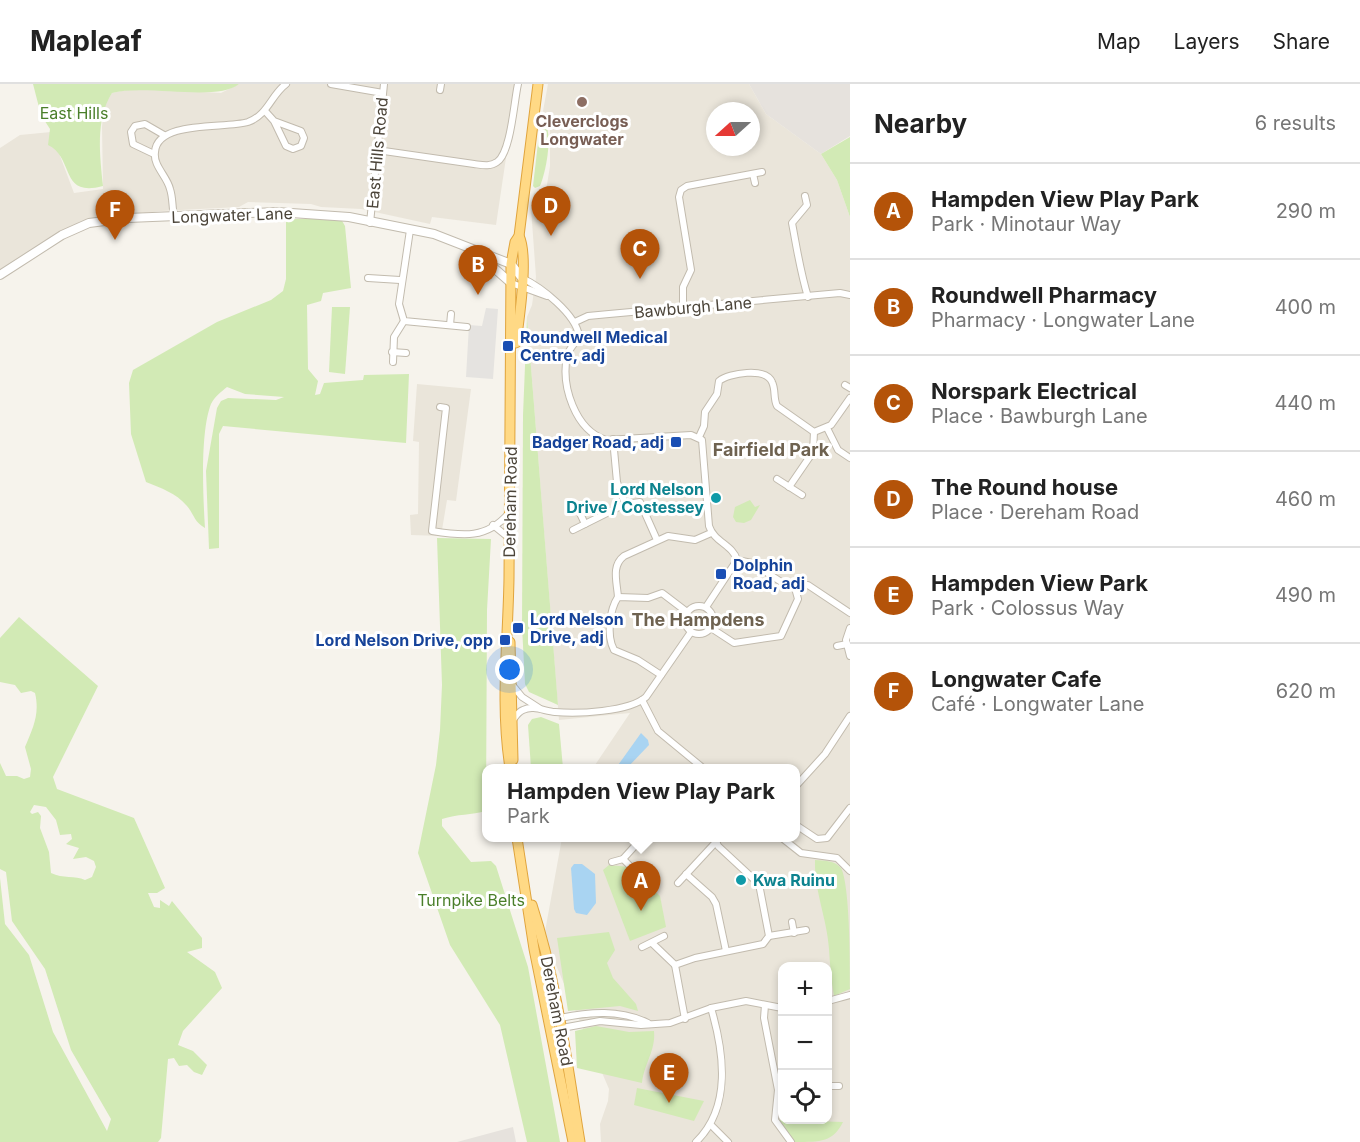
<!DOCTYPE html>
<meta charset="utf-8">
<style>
body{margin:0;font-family:Inter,sans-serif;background:#f2f2f2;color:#222}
.controls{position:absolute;right:18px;bottom:18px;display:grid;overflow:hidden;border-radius:12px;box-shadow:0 3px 9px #0003}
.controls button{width:54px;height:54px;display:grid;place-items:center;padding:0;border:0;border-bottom:2px solid #e0e0e0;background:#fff;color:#222;font:30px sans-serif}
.compass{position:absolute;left:706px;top:18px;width:54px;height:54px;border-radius:50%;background:#fff;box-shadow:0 3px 9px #0003;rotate:249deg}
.you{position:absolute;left:510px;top:586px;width:21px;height:21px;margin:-15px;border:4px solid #fff;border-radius:50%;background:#1a73e8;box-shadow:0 0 0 9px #1a73e833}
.badge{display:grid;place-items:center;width:39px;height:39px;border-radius:50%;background:#b45309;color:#fff;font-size:20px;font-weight:700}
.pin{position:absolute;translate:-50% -50px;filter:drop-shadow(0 2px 3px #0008)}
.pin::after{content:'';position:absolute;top:32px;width:21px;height:18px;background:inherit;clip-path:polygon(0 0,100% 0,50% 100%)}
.popup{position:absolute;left:482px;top:680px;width:318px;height:78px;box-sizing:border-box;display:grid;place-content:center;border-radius:12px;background:#fff;filter:drop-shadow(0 2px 4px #0005);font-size:20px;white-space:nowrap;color:#767676}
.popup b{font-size:22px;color:#222}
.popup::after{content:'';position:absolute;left:50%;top:100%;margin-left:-12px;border:12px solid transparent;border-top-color:#fff}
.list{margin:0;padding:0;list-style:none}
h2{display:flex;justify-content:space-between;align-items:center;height:78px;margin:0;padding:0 24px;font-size:26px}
h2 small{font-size:20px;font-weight:400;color:#767676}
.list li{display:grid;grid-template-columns:39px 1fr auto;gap:18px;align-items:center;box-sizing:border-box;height:96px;padding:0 24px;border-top:2px solid #e0e0e0}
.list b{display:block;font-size:22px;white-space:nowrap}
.list p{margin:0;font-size:20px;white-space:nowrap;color:#767676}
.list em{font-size:20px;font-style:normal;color:#767676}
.icon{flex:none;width:33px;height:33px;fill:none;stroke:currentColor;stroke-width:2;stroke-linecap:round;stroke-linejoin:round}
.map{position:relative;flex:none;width:850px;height:1058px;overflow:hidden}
header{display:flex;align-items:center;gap:36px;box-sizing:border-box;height:84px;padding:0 30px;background:#fff;border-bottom:2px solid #e0e0e0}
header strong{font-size:28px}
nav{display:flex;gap:33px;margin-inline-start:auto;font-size:21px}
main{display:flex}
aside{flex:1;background:#fff}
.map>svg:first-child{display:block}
</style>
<header>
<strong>Mapleaf</strong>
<nav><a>Map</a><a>Layers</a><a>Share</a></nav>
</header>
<main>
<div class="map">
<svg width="850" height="1058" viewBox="0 0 850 1058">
<rect width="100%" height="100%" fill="#f6f3ec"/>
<g fill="#eae5da" fill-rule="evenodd">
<polygon points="239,0 517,0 496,141 432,133 430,140 361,125 321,123 311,120 248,118 239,123 161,127 82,137 0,186 0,64 20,51 51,48 74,109 103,105 102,43 104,21 112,9 135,4 221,9"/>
<path d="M548 0H749L766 30 821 70 837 96 850 133V1058H601L600 1040 608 1017 609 1005 544 853 562 754H795V684H593L630 629 559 636 527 233 532 221 536 193 531 124 534 109 546 107 550 82V39L543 27ZM715 27H751V63H715ZM782 882H828V1036H782Z"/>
<polygon points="417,300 471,305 456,417 447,416 441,452 411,451 410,431 418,430 419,358 413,357"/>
</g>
<g fill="#e6e2dd">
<polygon points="749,0 850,0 850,52 821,70 766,30"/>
<polygon points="513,1043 516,1058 457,1058"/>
</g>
<g fill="#d2eab5" fill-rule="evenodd">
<path d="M33 0H239C218 18 146 0 112 9 95 35 100 72 103 102 59 114 75 74 48 61L50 45 41 31Z"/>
<path d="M544 40H546C552 56 546 87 540 102L535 104 533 102 539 50Z"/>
<polygon points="850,53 850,133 837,96 821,70"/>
<path d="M286 135H341L345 142 351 204 323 209 321 217 307 221 308 285 318 297 315 311 320 310 324 299 363 296 364 291 409 290 406 359 223 342 219 350V464L209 465 206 387 217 324 221 317 228 314 276 316 284 313 245 310 227 303C221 308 215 312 211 320 200 348 203 412 205 444 194 438 194 430 187 422 176 409 161 404 146 398L131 350 129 299 133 286 217 238 271 216 283 207 286 195Z"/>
<polygon points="332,223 350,223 345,290 329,288"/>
<polygon points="527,233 558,621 529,608 525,600 522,542 523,331"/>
<polygon points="750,416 755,423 760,421 751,436 744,439 736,438 733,433 735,423"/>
<path d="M437 454 491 455 487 526 486 727C472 731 457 730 442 735V742L471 778 491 777 496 782 528 883 560 1058H527L500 941 450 861 418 769 436 681 440 646 442 601Z"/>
<path d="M19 533 98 602 53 693 57 705 134 734 165 804 157 809H148L154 823 160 824V816L169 822 172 817 202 854V864L187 868 215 888 222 904 183 947 178 961 193 967 207 981 202 991 194 988 187 981 179 982 174 974 168 975 161 1054 158 1058H0V794L5 840 29 871 53 948 107 1047 111 1035 71 966 45 885 12 837 6 788 0 785V679L6 692H17L24 695 30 693 31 685 25 663C33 644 40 630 35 609L31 607 21 609 15 601 0 598V554ZM34 721 46 723 56 736 60 751 71 750 72 755 66 760 79 764 73 775 86 773 94 777 96 783 92 793 85 796C75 791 63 795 51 789L49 768 40 744 41 732 38 728 32 730 30 728Z"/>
<polygon points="541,633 559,640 563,684 531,684 528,641 532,635"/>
<path d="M815 776C825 777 834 776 841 784 850 801 850 879 850 905L834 912C831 896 830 881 829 865 827 834 814 807 815 776Z"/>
<polygon points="609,781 629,783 660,812 666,843 630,857 603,786"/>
<polygon points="609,848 615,866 607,879 613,894 636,920 638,927 620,922 568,927 557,854"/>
<path d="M596 942 629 948 654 947C656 966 644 980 642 999L577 984 575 947Z"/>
<polygon points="637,1004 704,1017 694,1037 634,1021"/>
<path d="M778 1036 843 1038C833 1058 821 1058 795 1058Z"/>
</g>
<polygon fill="#e5e3e0" points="486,224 498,225 493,295 466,293 469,241 482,242"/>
<g fill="#a9d4f2">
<polygon points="641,649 648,656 649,661 627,684 616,684"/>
<polygon points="574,780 582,780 595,790 596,819 587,831 576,829 574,825 571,784"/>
</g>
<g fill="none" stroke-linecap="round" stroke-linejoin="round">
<defs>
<g id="minor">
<polyline points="331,0 383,9"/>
<polyline points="440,6 441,0"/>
<polyline points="265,27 274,37 286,62 293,65 301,62 304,54 301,47 274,37"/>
<path d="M377 66 474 80C482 81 490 83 497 78 511 69 514 17 518 0"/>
<polyline points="154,70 133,60 131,48 135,42 145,40 164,51"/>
<polyline points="753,90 755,99"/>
<path d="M805 112 807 121 792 139C797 165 800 187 808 213"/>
<path d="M174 132C172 123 173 114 170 105 167 92 153 82 155 68 157 36 225 45 248 38 268 31 271 11 286 0"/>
<polyline points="370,139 384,0"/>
<polyline points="410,146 399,220 404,237 467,243"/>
<polyline points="368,194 400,196"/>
<path d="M522 194C541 203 576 230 579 252 576 259 569 264 567 272 561 302 575 346 606 356L691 351 702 356 709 442C714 458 733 461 737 476L706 523"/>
<polyline points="511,199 547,212"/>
<polyline points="683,225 683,203 691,186 679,113 681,106 687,102 762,88"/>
<polyline points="575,238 588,232 609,230 840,209 850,211"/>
<polyline points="450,241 451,230"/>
<polyline points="392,268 406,269"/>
<polyline points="393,278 394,253 404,237"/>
<polyline points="845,301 850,304"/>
<path d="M440 323 446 324 432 447C463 452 487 455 509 429"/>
<polyline points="827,344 838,366 850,374"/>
<path d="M699 353 704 342 705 328 717 310 719 297C729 289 766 283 772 298 776 306 773 314 777 322L814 348 831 341 850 314"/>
<polyline points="613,355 617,398 625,420"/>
<polyline points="777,395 802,411"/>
<polyline points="789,403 813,368 814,348"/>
<polyline points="577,423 585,440"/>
<polyline points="493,441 509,454"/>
<polyline points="573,446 625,420 640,418 657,456"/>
<polyline points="737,476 752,479 789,503 808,501 850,529"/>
<path d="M618 513C617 498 611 482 624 472L668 452 695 456 711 449"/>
<circle cx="699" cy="536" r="14"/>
<polyline points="711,544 734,559 781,552 798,515 795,504"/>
<polyline points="850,544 846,556 850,572"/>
<polyline points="837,562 847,560"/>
<path d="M661 591 638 576 614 566C606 551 610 525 618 513L648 514 662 509 687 528"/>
<polyline points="513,602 522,613 539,624"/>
<polyline points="642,616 658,647 703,684"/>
<path d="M513 636C516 632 518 628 523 626 533 621 544 627 555 628 577 630 629 628 646 613L691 548"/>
<polyline points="795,703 825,670 850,632"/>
<polyline points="799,743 817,755 827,754 850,724"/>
<polyline points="782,754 801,769 837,774 850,787"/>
<polyline points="623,775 630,782"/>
<polyline points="612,778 623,775 642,754"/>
<polyline points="686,790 712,813 716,820 726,867"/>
<polyline points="678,799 715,759"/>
<polyline points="792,838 794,849"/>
<polyline points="769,852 806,846"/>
<polyline points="652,859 675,881"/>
<polyline points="642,863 664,852"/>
<polyline points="828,917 850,911"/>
<polyline points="765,921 764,934 778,1006 775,1036 791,1058"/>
<path d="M560 934C590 928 619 925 648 939"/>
<polyline points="685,935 675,881 695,874 763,860 769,852 759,800 718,762 715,754"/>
<polyline points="562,944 600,937 641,941 670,939 711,924 746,917 782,924"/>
<polyline points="828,991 828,1002"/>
<polyline points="829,1002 839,1002"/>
<polyline points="711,1041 728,1058"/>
<path d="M696 1058C732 1023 724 968 711 924"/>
</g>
<g id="tertiary">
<polyline points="478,170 511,199"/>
<polyline points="0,191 62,151 89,139 128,134 277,128 349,133 434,150 511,180 522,194"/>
</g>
<g id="trunk">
<path d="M516 259C519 235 529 172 519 152"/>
<polyline points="510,558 513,676"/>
<path d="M510 684C500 621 508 558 509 494 510 389 510 285 511 180L515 158 519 152 538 0"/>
<polyline points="517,754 534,865 573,1058"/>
<path d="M532 821C557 898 567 978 580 1058"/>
</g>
</defs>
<use href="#minor" stroke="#c2bbae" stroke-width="8"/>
<use href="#tertiary" stroke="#c2bbae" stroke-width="10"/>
<use href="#trunk" stroke="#e0a43c" stroke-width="11"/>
<use href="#minor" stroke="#fff" stroke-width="6"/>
<use href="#tertiary" stroke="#fff" stroke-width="8"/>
<use href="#trunk" stroke="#ffd985" stroke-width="9"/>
</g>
<circle fill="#8d6e63" stroke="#fff" stroke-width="2" cx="582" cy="18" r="6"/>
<g fill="#1a4fb4" stroke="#fff" stroke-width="2">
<rect x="502" y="256" width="12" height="12" rx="3"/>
<rect x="670" y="352" width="12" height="12" rx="3"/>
<rect x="715" y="484" width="12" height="12" rx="3"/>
<rect x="512" y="538" width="12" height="12" rx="3"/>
<rect x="499" y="550" width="12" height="12" rx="3"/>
</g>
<g fill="#0f9aa8" stroke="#fff" stroke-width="2">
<circle cx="716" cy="414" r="6"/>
<circle cx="741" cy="796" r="6"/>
</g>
<g text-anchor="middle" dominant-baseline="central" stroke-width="6" stroke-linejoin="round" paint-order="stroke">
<g font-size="16" fill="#4a7f2a" stroke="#fff">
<text x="74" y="29">East Hills</text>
<text x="471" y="816">Turnpike Belts</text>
</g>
<g font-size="16" font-weight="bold" fill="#785e54" stroke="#fff">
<text x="582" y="37">Cleverclogs<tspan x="582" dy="18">Longwater</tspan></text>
</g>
<g font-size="16" fill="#4b4439" stroke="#fff">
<text transform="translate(377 69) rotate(-85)">East Hills Road</text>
<text transform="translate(232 131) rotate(-2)">Longwater Lane</text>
<text transform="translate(693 223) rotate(-5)">Bawburgh Lane</text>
<text transform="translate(510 418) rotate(-89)">Dereham Road</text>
<text transform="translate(557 927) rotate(79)">Dereham Road</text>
</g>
<g font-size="16" font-weight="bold" fill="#164399" stroke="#fff" text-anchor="start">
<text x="520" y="253">Roundwell Medical<tspan x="520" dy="18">Centre, adj</tspan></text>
<text x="664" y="358" text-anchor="end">Badger Road, adj</text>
<text x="733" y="481">Dolphin<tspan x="733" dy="18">Road, adj</tspan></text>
<text x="530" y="535">Lord Nelson<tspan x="530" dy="18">Drive, adj</tspan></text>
<text x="493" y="556" text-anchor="end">Lord Nelson Drive, opp</text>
</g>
<g font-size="16" font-weight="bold" fill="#0d838f" stroke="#fff" text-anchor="end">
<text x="704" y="405">Lord Nelson<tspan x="704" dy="18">Drive / Costessey</tspan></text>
<text x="753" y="796" text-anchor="start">Kwa Ruinu</text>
</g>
<g font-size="18" font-weight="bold" fill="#6e6250" stroke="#fff">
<text x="771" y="365">Fairfield Park</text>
<text x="698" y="535">The Hampdens</text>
</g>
</g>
</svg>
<div class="controls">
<button>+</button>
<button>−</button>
<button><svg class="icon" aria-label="locate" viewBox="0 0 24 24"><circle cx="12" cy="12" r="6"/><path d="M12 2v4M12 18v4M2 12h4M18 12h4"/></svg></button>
</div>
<svg class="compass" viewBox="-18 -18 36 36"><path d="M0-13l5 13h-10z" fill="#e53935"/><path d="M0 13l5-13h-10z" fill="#767676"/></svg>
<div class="you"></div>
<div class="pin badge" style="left:641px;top:827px">A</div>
<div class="popup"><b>Hampden View Play Park</b>Park</div>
<div class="pin badge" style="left:478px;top:211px">B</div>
<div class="pin badge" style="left:640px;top:195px">C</div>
<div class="pin badge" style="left:551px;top:152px">D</div>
<div class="pin badge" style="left:669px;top:1019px">E</div>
<div class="pin badge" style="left:115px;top:156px">F</div>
</div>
<aside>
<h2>Nearby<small>6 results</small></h2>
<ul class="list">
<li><span class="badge">A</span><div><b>Hampden View Play Park</b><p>Park · Minotaur Way</p></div><em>290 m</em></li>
<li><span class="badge">B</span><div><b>Roundwell Pharmacy</b><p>Pharmacy · Longwater Lane</p></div><em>400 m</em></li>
<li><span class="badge">C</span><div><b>Norspark Electrical</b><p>Place · Bawburgh Lane</p></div><em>440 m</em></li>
<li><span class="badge">D</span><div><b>The Round house</b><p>Place · Dereham Road</p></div><em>460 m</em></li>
<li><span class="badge">E</span><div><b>Hampden View Park</b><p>Park · Colossus Way</p></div><em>490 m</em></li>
<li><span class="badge">F</span><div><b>Longwater Cafe</b><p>Café · Longwater Lane</p></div><em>620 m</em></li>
</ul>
</aside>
</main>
